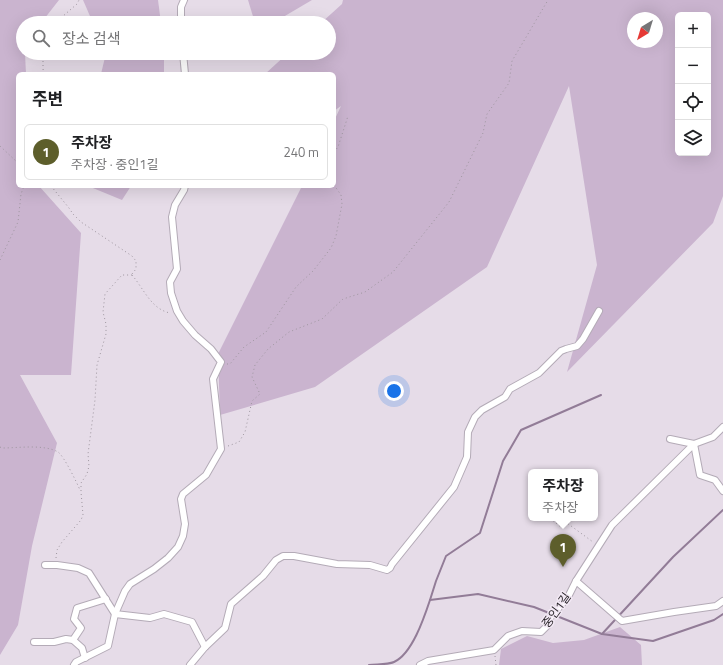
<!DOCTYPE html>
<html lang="ko">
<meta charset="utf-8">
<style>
body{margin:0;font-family:"Titillium Web","Noto Sans KR",sans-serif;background:#f2f2f2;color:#202124}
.controls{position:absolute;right:12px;top:12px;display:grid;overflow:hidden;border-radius:6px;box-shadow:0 4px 16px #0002}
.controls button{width:36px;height:36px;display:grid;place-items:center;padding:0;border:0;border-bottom:1px solid #e0e0e0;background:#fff;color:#202124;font:20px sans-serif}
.compass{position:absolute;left:627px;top:12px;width:36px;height:36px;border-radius:50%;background:#fff;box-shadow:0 4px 16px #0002;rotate:218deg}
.you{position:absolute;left:394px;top:391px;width:14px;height:14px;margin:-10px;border:3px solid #fff;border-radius:50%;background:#1a73e8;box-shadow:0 0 0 6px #1a73e833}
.badge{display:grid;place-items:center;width:26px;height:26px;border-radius:50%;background:#5d5e2b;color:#fff;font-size:13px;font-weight:700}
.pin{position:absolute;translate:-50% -33px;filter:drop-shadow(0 1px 2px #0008)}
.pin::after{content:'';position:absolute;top:21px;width:14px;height:12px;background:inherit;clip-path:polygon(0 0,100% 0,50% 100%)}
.popup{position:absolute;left:528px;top:469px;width:70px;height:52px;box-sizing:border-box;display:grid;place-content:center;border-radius:6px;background:#fff;filter:drop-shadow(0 1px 3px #0005);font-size:13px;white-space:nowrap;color:#757577}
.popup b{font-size:15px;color:#202124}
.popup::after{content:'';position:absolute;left:50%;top:100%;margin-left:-8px;border:8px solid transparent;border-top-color:#fff}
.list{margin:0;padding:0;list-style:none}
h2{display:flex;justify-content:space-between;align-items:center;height:52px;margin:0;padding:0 16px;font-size:17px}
h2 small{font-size:13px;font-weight:400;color:#757577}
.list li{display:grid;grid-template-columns:26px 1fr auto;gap:12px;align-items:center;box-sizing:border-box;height:56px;margin:0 8px 8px;padding:0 8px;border:1px solid #e0e0e0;border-radius:6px}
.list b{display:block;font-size:15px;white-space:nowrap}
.list p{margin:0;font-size:13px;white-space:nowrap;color:#757577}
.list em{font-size:13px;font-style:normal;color:#757577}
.icon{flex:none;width:22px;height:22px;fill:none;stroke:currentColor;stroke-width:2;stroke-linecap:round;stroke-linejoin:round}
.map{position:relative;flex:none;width:723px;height:665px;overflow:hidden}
.search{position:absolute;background:#fff;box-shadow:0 4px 16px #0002;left:16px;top:16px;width:320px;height:44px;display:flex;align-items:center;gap:10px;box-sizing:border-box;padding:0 14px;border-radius:22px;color:#757577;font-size:15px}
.panel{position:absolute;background:#fff;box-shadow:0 4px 16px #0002;left:16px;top:72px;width:320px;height:116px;border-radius:6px}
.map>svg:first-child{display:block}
</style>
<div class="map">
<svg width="723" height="665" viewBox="0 0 723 665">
<rect width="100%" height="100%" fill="#e6dce8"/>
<g fill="#cab4cf" fill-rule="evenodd">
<polygon points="0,0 59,0 41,23 23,23 23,53 25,53 26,74 18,74 18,186 39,186 81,233 71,375 20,375 57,443 32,546 18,625 0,655"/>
<polygon points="83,0 158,0 161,23 93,23"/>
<polygon points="248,0 312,0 273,23 255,23"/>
<path d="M343 0H723V196L713 223 567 372 597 265 569 86 487 267 315 387 220 415 218 354 302 186H334V121L341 106 334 111V74H265L288 53H329V23H321L342 4ZM678 15H708V153H678ZM633 18H657V42H633Z"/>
<polygon points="106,53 164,53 164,74 101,74"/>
<polygon points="88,186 131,186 122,200"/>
<polygon points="620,627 641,645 642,665 499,665 501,649 527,636 553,643 584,640"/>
</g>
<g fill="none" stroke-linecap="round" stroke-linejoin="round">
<g stroke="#927c97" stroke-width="2">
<polyline points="430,600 436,581 446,556 480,533 503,461 521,430 601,395"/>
<polyline points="602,634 653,641 714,620 723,614"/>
<path d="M369 665C376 664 387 665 394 662 412 654 424 618 430 600L478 594 534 607 602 634 673 557 723 510"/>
</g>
<defs>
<g id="street">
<polyline points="181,23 181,7 184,0"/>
<polyline points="183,53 185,74"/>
<polyline points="670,439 694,444 700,475 715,480 723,491"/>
<polyline points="45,565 57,565 78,568 89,573 115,614 150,618 164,614 192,622 205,647"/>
<polyline points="576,581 622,621 674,612 716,606 723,601"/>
<polyline points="73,640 81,628 74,619 77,608 106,599"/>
<polyline points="34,642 54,642 66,639 73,640 82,648 85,658"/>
<polyline points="74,665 76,662 108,646 115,614 125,591 130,584 154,569 168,558 178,547 183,536 185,524 181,499 183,494 206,475 221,449 213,379 221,362 211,349 195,335 183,321 177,311 171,293 170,282 177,269 172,217 175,205 184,190 185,186"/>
<polyline points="190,665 205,647 225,628 231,604 263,576 276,560 283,556 294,556 337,564 370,565 387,570 390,568 392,564 454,487 467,457 468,432 475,417 482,410 505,397 510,389 539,373 561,351 566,349 577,346 583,339 599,311"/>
<polyline points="420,665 428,661 494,650 508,636 522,631 541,632 548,625 549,619 568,597 576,581 612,525 694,444 713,437 723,427"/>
</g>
</defs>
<use href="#street" stroke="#b4abb7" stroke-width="8"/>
<g stroke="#9e969f" stroke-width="1" stroke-dasharray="1 3" stroke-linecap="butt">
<polyline points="55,23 77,4 79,0"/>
<polyline points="43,53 43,69 44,74"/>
<polyline points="0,146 18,163"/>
<polyline points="334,152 338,147 348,116"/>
<polyline points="51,186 69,208 73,214 81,222 132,256 136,261 136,269 132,274"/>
<polyline points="0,260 18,222 21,194 24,186"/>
<path d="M132 275C144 289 151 309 170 313"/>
<polyline points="227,364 230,364 244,347 266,332 296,287 313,271 331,248 336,236 342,204 341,195 334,185"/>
<polyline points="228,446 239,442 245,432 252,401 260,394 252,377 255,365 268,349 289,332 322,319 343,299 365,292 393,272 449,202 483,133 487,114 509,83 512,61 548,0"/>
<path d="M0 447 2 448C18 448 44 444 58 452 64 456 77 483 80 490"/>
<polyline points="550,518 562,528 567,523 593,542"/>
<polyline points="56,558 57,550 62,542 81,520 83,515 81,492 81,483 87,474 89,466 88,454 95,400 97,365 106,334 106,324 103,312 105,294 122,275 132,275"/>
<polyline points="495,656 496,665"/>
</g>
<use href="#street" stroke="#fff" stroke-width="6"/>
</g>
<g text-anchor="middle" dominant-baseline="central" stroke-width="3" stroke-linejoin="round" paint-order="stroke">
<g font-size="12" fill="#282428" stroke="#f3e9f5">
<text transform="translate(556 610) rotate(-54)">중인1길</text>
</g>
</g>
</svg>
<div class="controls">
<button>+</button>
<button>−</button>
<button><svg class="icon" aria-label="locate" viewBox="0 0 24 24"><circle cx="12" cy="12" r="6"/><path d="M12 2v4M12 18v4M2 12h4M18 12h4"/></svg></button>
<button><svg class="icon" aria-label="layers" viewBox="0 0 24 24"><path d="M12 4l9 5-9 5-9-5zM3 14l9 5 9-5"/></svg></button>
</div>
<svg class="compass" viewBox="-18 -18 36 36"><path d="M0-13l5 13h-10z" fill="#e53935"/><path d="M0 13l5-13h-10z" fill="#757577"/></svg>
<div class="you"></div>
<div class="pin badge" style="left:563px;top:567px">1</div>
<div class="popup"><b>주차장</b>주차장</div>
<div class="search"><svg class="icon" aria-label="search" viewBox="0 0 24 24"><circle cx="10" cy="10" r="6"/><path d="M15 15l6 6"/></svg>장소 검색</div>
<section class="panel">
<h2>주변<small></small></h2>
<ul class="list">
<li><span class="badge">1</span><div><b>주차장</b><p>주차장 · 중인1길</p></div><em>240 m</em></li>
</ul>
</section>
</div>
